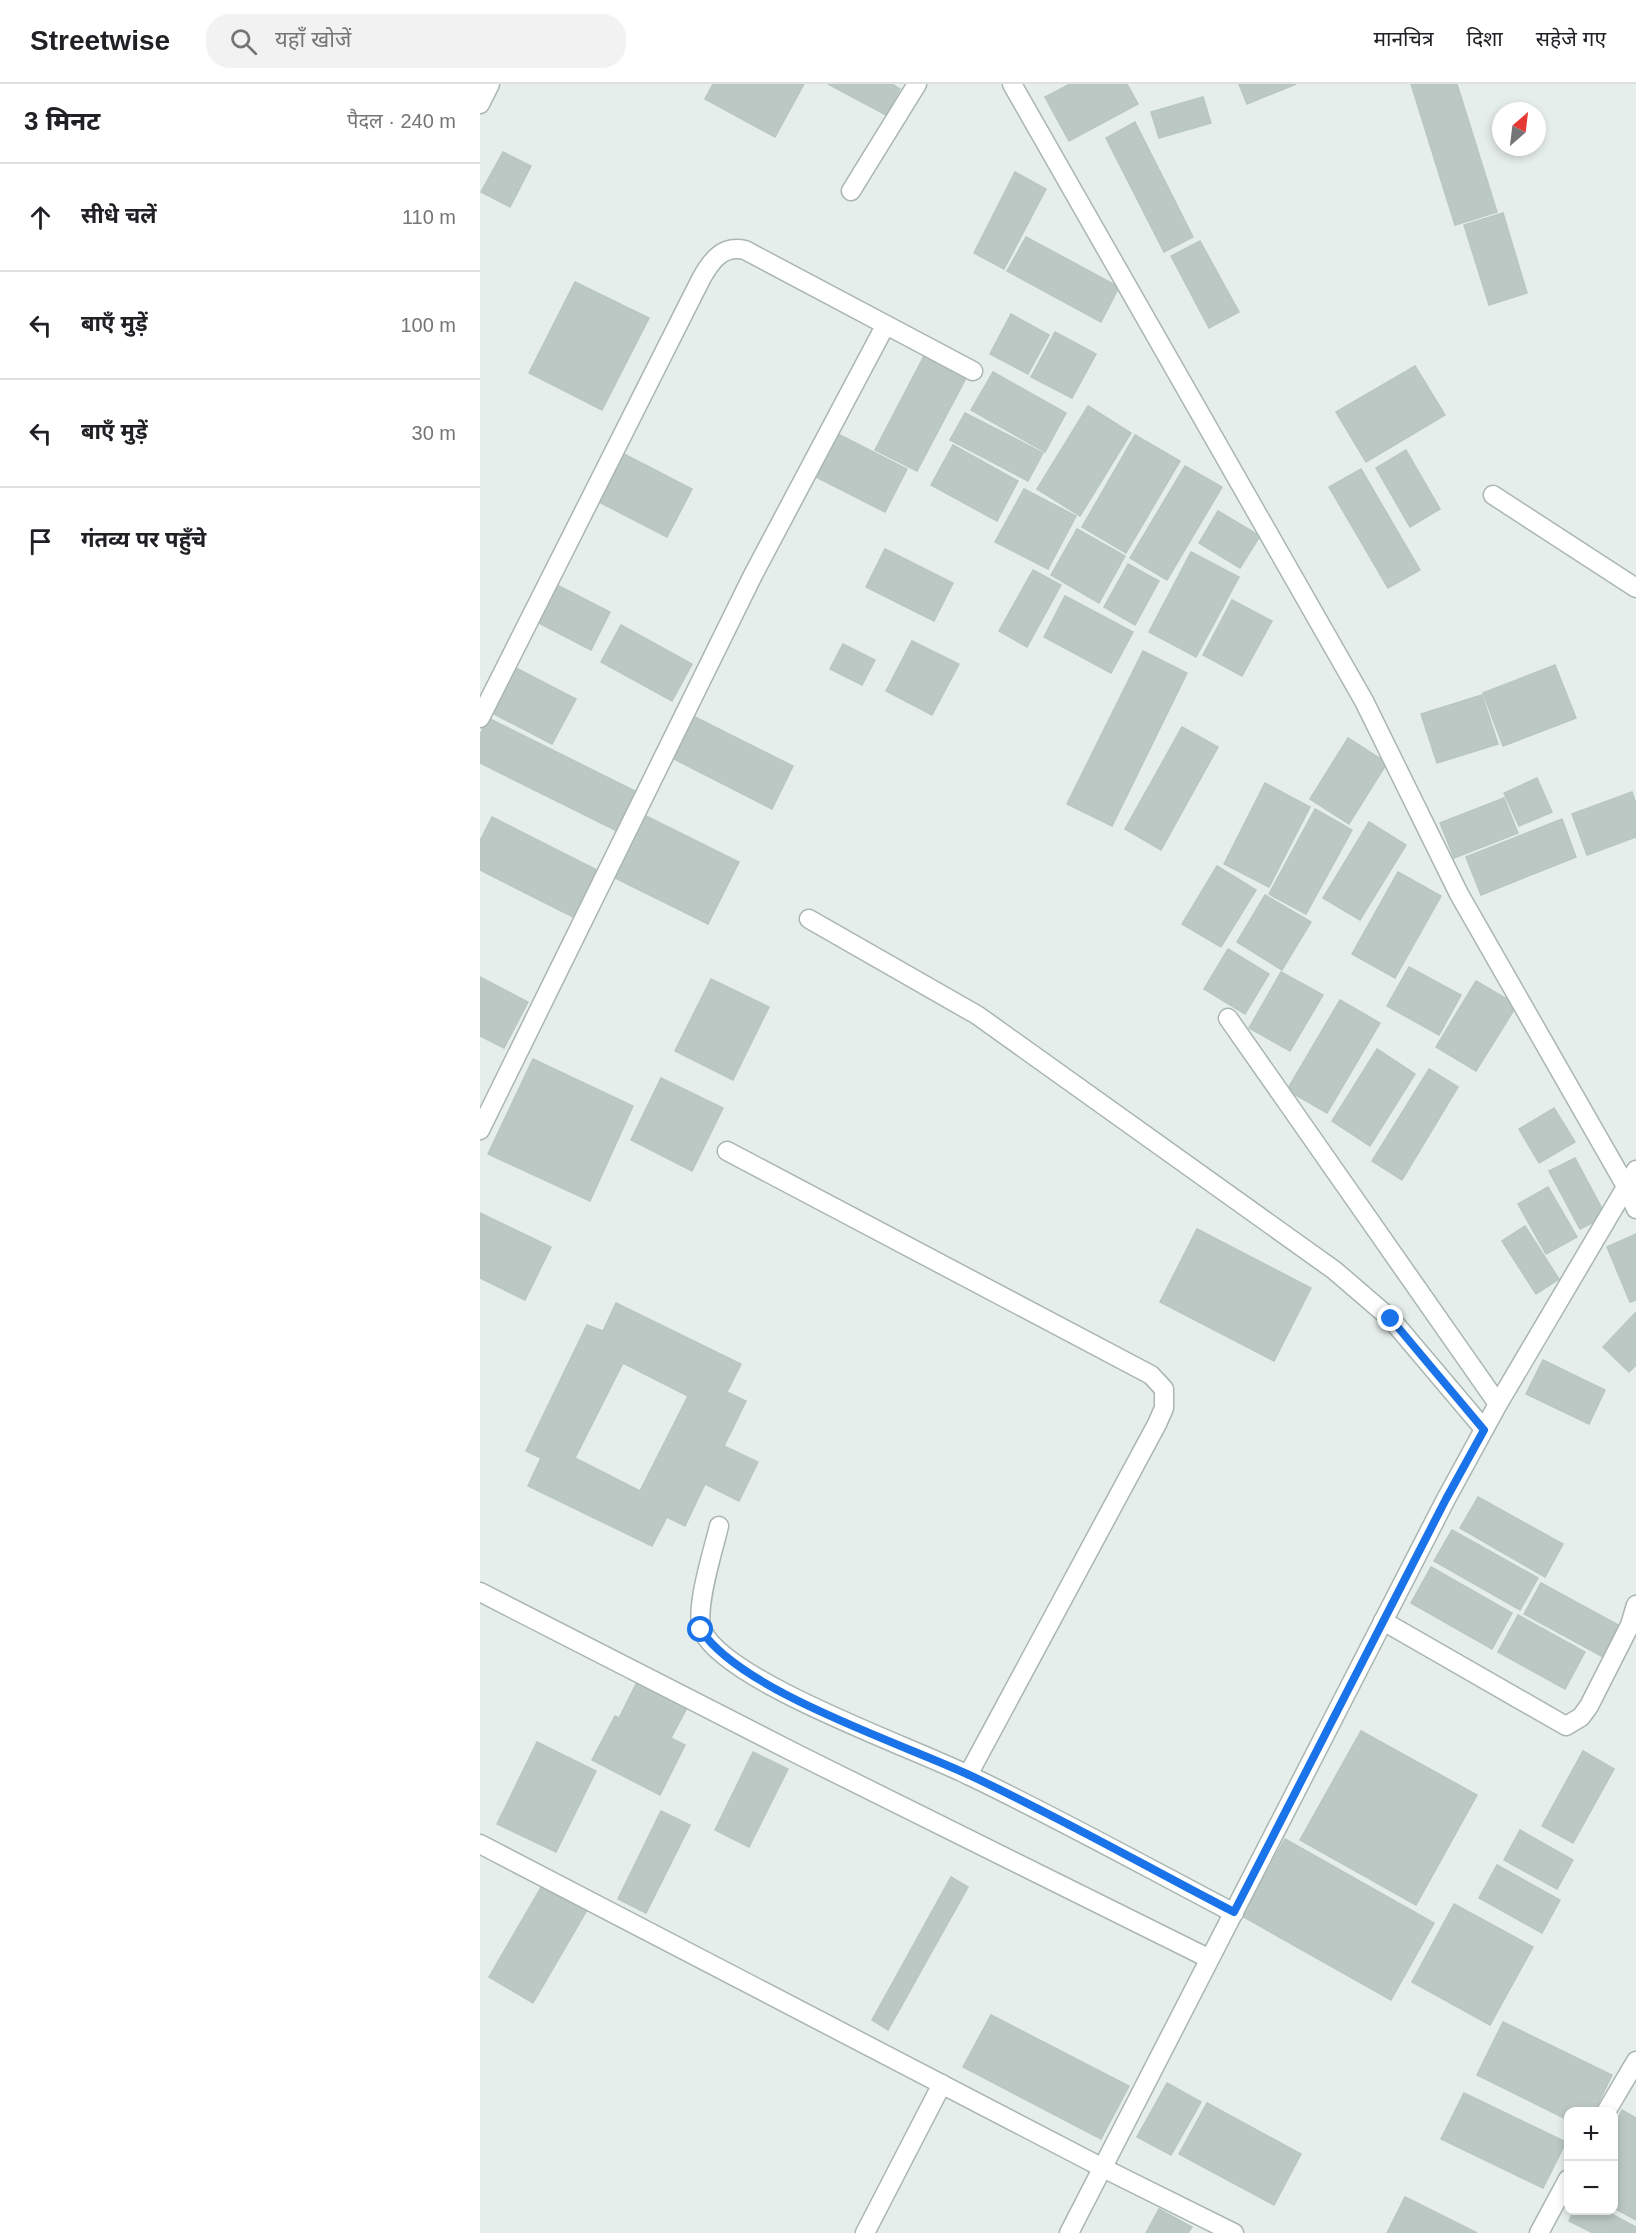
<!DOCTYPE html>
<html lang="hi">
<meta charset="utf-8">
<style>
body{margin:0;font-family:Helvetica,"Noto Sans Devanagari",sans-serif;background:#f2f2f2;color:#202124}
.controls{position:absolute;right:18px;bottom:18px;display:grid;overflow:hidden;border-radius:12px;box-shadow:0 3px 9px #0003}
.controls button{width:54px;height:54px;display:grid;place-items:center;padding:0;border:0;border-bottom:2px solid #e0e0e0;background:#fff;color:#202124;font:30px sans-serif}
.compass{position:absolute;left:1012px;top:18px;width:54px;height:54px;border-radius:50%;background:#fff;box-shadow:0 3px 9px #0003;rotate:28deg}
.stop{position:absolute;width:18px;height:18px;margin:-14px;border:4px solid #1a73e8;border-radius:50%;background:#fff}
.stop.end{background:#1a73e8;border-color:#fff;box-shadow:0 2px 6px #0008}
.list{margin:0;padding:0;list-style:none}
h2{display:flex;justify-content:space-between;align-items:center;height:78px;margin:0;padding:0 24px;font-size:26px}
h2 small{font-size:20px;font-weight:400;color:#757577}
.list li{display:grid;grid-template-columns:39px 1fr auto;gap:18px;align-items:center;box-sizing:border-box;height:108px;padding:0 24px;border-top:2px solid #e0e0e0}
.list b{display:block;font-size:22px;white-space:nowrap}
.list em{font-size:20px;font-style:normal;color:#757577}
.icon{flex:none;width:33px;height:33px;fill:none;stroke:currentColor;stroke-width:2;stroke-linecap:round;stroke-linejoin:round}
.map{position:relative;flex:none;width:1156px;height:2149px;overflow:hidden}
header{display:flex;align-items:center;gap:36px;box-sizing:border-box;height:84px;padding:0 30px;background:#fff;border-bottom:2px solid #e0e0e0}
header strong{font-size:28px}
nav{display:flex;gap:33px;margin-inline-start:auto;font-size:21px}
.search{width:420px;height:54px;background:#f2f2f2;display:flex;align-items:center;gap:15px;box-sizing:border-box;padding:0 21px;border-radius:24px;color:#757577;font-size:22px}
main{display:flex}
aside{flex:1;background:#fff}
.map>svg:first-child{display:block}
</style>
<header>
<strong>Streetwise</strong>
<div class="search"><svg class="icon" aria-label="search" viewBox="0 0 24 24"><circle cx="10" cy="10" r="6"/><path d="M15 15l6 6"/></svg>यहाँ खोजें</div>
<nav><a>मानचित्र</a><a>दिशा</a><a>सहेजे गए</a></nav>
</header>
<main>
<aside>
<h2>3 मिनट<small>पैदल · 240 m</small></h2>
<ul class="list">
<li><svg class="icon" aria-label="ahead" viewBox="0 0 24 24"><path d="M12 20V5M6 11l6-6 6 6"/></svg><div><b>सीधे चलें</b></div><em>110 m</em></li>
<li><svg class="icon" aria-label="left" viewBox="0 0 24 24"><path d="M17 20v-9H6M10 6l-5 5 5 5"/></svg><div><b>बाएँ मुड़ें</b></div><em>100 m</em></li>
<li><svg class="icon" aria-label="left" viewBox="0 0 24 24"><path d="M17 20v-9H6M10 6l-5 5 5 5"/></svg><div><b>बाएँ मुड़ें</b></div><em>30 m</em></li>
<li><svg class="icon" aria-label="arrive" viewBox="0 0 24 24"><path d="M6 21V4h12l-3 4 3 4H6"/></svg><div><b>गंतव्य पर पहुँचे</b></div></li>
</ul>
</aside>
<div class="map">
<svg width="1156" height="2149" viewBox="0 0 1156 2149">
<rect width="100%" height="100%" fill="#e6eeeb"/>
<g fill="#bcc8c4" stroke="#b9c7c2" stroke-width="1.5" fill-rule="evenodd">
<polygon points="233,0 324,0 295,53 225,15"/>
<polygon points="348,0 412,0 420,5 406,31"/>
<polygon points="590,0 647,0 658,20 589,57 565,13"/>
<polygon points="759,0 816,0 767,20"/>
<polygon points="931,0 977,0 1017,128 975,141"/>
<polygon points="723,13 731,39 679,54 671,28"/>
<polygon points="655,38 713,153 684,168 626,54"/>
<polygon points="23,68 51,82 30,123 1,108"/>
<polygon points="535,88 566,105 524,185 494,169"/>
<polygon points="1023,129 1047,209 1009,221 984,141"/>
<polygon points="546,153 639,203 621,238 527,187"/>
<polygon points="720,157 759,228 729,244 691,172"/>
<polygon points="95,198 169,234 122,326 49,289"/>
<polygon points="531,230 569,251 548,290 510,270"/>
<polygon points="575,248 616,270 592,314 551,293"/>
<polygon points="445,270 487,292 437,387 395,366"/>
<polygon points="935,282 965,331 886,378 856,328"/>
<polygon points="513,288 586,329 565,368 491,326"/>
<polygon points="608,322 651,349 600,432 557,405"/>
<polygon points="485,329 563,369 548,397 470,356"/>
<polygon points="354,348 427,385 405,428 332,391"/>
<polygon points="655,351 700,377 646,469 602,443"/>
<polygon points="473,361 538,397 517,437 451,401"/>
<polygon points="926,366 960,425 930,443 896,384"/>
<polygon points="144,370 212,405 187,453 119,418"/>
<polygon points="705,382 742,403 687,496 650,474"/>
<polygon points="881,385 940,486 908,504 849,403"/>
<polygon points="544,405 596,432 568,485 515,458"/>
<polygon points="738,427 780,452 760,484 719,459"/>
<polygon points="597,445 645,472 619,519 571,491"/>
<polygon points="405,465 473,499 454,537 386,503"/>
<polygon points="711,468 759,493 716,573 669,548"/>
<polygon points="648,480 679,497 655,541 624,523"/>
<polygon points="553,486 581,501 547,563 519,547"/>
<polygon points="73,499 130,528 111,566 53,536"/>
<polygon points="585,512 653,548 631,589 564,553"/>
<polygon points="752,516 792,537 762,592 723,571"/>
<polygon points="141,541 212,580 192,617 121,578"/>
<polygon points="432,557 479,580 452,631 406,607"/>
<polygon points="363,560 395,576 382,601 350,585"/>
<polygon points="663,567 707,589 632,742 587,720"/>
<polygon points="1075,581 1096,634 1023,662 1003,609"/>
<polygon points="36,584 96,615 72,660 12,629"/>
<polygon points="1002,611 1018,660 957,679 941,630"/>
<polygon points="215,633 313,682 292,725 194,675"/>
<polygon points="8,634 159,709 139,748 0,679 0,651"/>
<polygon points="702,643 738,663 681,766 645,745"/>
<polygon points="868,654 907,679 869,740 830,715"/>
<polygon points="1057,694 1072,728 1039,742 1024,709"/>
<polygon points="785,699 830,723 789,803 744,780"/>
<polygon points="1152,708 1156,720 1156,753 1107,771 1092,730"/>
<polygon points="1024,714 1038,749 974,774 960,739"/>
<polygon points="835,725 872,746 826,830 789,810"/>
<polygon points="164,731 259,778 228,840 133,793"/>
<polygon points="12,733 119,787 95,834 0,786 0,757"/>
<polygon points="1082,735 1096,773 1001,811 986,773"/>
<polygon points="889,738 926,761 880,836 843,814"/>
<polygon points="737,782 776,806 741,863 702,840"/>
<polygon points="918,788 961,812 915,894 872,870"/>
<polygon points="785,811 831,838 802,886 757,858"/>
<polygon points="748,865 789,890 765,930 724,905"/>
<polygon points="929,883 981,911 959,951 907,922"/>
<polygon points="801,888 843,911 810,967 769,944"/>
<polygon points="0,893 48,918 24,964 0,952"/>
<polygon points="231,895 289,923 253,996 195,967"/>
<polygon points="996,897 1037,921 996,987 956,963"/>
<polygon points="860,916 900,939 847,1029 807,1006"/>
<polygon points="897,965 935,990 890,1062 852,1037"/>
<polygon points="53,975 153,1022 110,1117 8,1070"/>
<polygon points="949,985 978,1003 922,1096 892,1077"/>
<polygon points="181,994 243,1024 212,1087 151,1056"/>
<polygon points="1074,1024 1095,1058 1059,1079 1039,1045"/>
<polygon points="1095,1074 1126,1132 1100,1145 1069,1087"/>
<polygon points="1068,1103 1097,1153 1066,1170 1038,1120"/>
<polygon points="0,1129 71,1163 45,1216 0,1194"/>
<polygon points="1045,1142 1079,1195 1056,1210 1022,1157"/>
<polygon points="717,1145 831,1204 794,1277 680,1218"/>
<polygon points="1156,1150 1156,1216 1150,1218 1127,1163"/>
<path d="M136 1219 261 1280 247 1308 266 1317 244 1362 278 1378 259 1417 225 1400 205 1442 187 1433 172 1462 48 1402 61 1374 46 1367 107 1241 123 1247ZM143 1279 208 1312 160 1407 95 1374Z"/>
<polygon points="1156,1228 1156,1281 1149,1288 1123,1263"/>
<polygon points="1063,1276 1125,1306 1109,1340 1046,1310"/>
<polygon points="998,1413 1083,1460 1065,1493 980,1444"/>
<polygon points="972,1446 1058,1494 1040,1526 954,1477"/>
<polygon points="951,1483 1032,1529 1012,1565 931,1519"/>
<polygon points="1061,1499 1142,1543 1125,1574 1044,1530"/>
<polygon points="1038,1531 1105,1568 1085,1605 1018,1568"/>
<polygon points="159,1594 209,1620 191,1654 205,1661 180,1711 112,1676 135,1632 139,1634"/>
<polygon points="881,1647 997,1711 936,1821 820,1756"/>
<polygon points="57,1658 116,1687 76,1768 17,1740"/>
<polygon points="1103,1667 1134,1685 1093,1759 1062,1742"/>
<polygon points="273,1668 308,1685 269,1763 235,1746"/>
<polygon points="181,1727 210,1741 166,1829 138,1815"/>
<polygon points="1040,1746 1093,1776 1077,1805 1024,1776"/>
<polygon points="805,1755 954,1839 911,1916 762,1832"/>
<polygon points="1017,1781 1080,1816 1062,1849 999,1814"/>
<polygon points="471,1793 488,1803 408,1946 392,1936"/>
<polygon points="63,1800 107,1826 53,1919 9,1893"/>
<polygon points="974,1820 1053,1863 1010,1941 932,1898"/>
<polygon points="511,1931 649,2002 621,2055 483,1983"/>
<polygon points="1023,1938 1132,1991 1114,2028 1088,2028 1088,2036 997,1991"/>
<polygon points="687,1999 721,2018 691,2071 657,2053"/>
<polygon points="984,2009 1086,2058 1063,2104 961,2055"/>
<polygon points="727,2019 821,2070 794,2121 699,2070"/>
<polygon points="1142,2026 1156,2034 1156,2136 1134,2124 1134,2042"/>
<polygon points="925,2113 997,2149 907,2149"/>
<polygon points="679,2125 712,2143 708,2149 666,2149"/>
<polygon points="1094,2126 1124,2126 1156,2143 1156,2149 1113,2149 1089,2137"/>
</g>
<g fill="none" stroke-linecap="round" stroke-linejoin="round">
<defs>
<g id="service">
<polyline points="329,835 497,931 854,1186 911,1235 1004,1345"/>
<polyline points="247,1067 671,1291 684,1305 684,1324 677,1340 488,1691"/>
<path d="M239 1442C234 1464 213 1528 223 1548 249 1599 431 1663 488 1691 578 1734 666 1783 754 1829"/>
</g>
<g id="minor">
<polyline points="532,0 884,617 979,810 1147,1104 1156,1125"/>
<polyline points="0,20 10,0"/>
<polyline points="371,107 437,0"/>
<polyline points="1013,411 1156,504"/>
<path d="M0 634 221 195C231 177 242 161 265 166L493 287"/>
<polyline points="748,934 1018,1320"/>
<polyline points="0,1046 273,491 405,242"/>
<polyline points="0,1508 319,1671 728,1874"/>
<polyline points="903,1537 1086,1642 1101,1633 1109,1622 1150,1541 1156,1521"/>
<polyline points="0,1760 621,2083 754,2149"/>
<polyline points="1126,2028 1156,1977"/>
<polyline points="385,2149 462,2000"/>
<polyline points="589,2149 966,1415 1018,1320 1156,1086"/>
<polyline points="1059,2149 1088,2095"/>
</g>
</defs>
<use href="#service" stroke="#a9b6b2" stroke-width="21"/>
<use href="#minor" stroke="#a9b6b2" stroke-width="21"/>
<use href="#service" stroke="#fff" stroke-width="18"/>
<use href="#minor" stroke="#fff" stroke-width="18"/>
</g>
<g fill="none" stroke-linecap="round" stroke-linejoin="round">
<path stroke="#1a73e8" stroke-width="8" d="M221 1546C261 1607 418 1658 487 1690 578 1732 665 1782 754 1828L966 1415 1004 1346 911 1235"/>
</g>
</svg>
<div class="controls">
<button>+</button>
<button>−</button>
</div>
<svg class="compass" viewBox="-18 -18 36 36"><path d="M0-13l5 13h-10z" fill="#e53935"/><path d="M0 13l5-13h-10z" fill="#757577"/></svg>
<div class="stop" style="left:221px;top:1546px"></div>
<div class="stop end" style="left:911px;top:1235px"></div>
</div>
</main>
